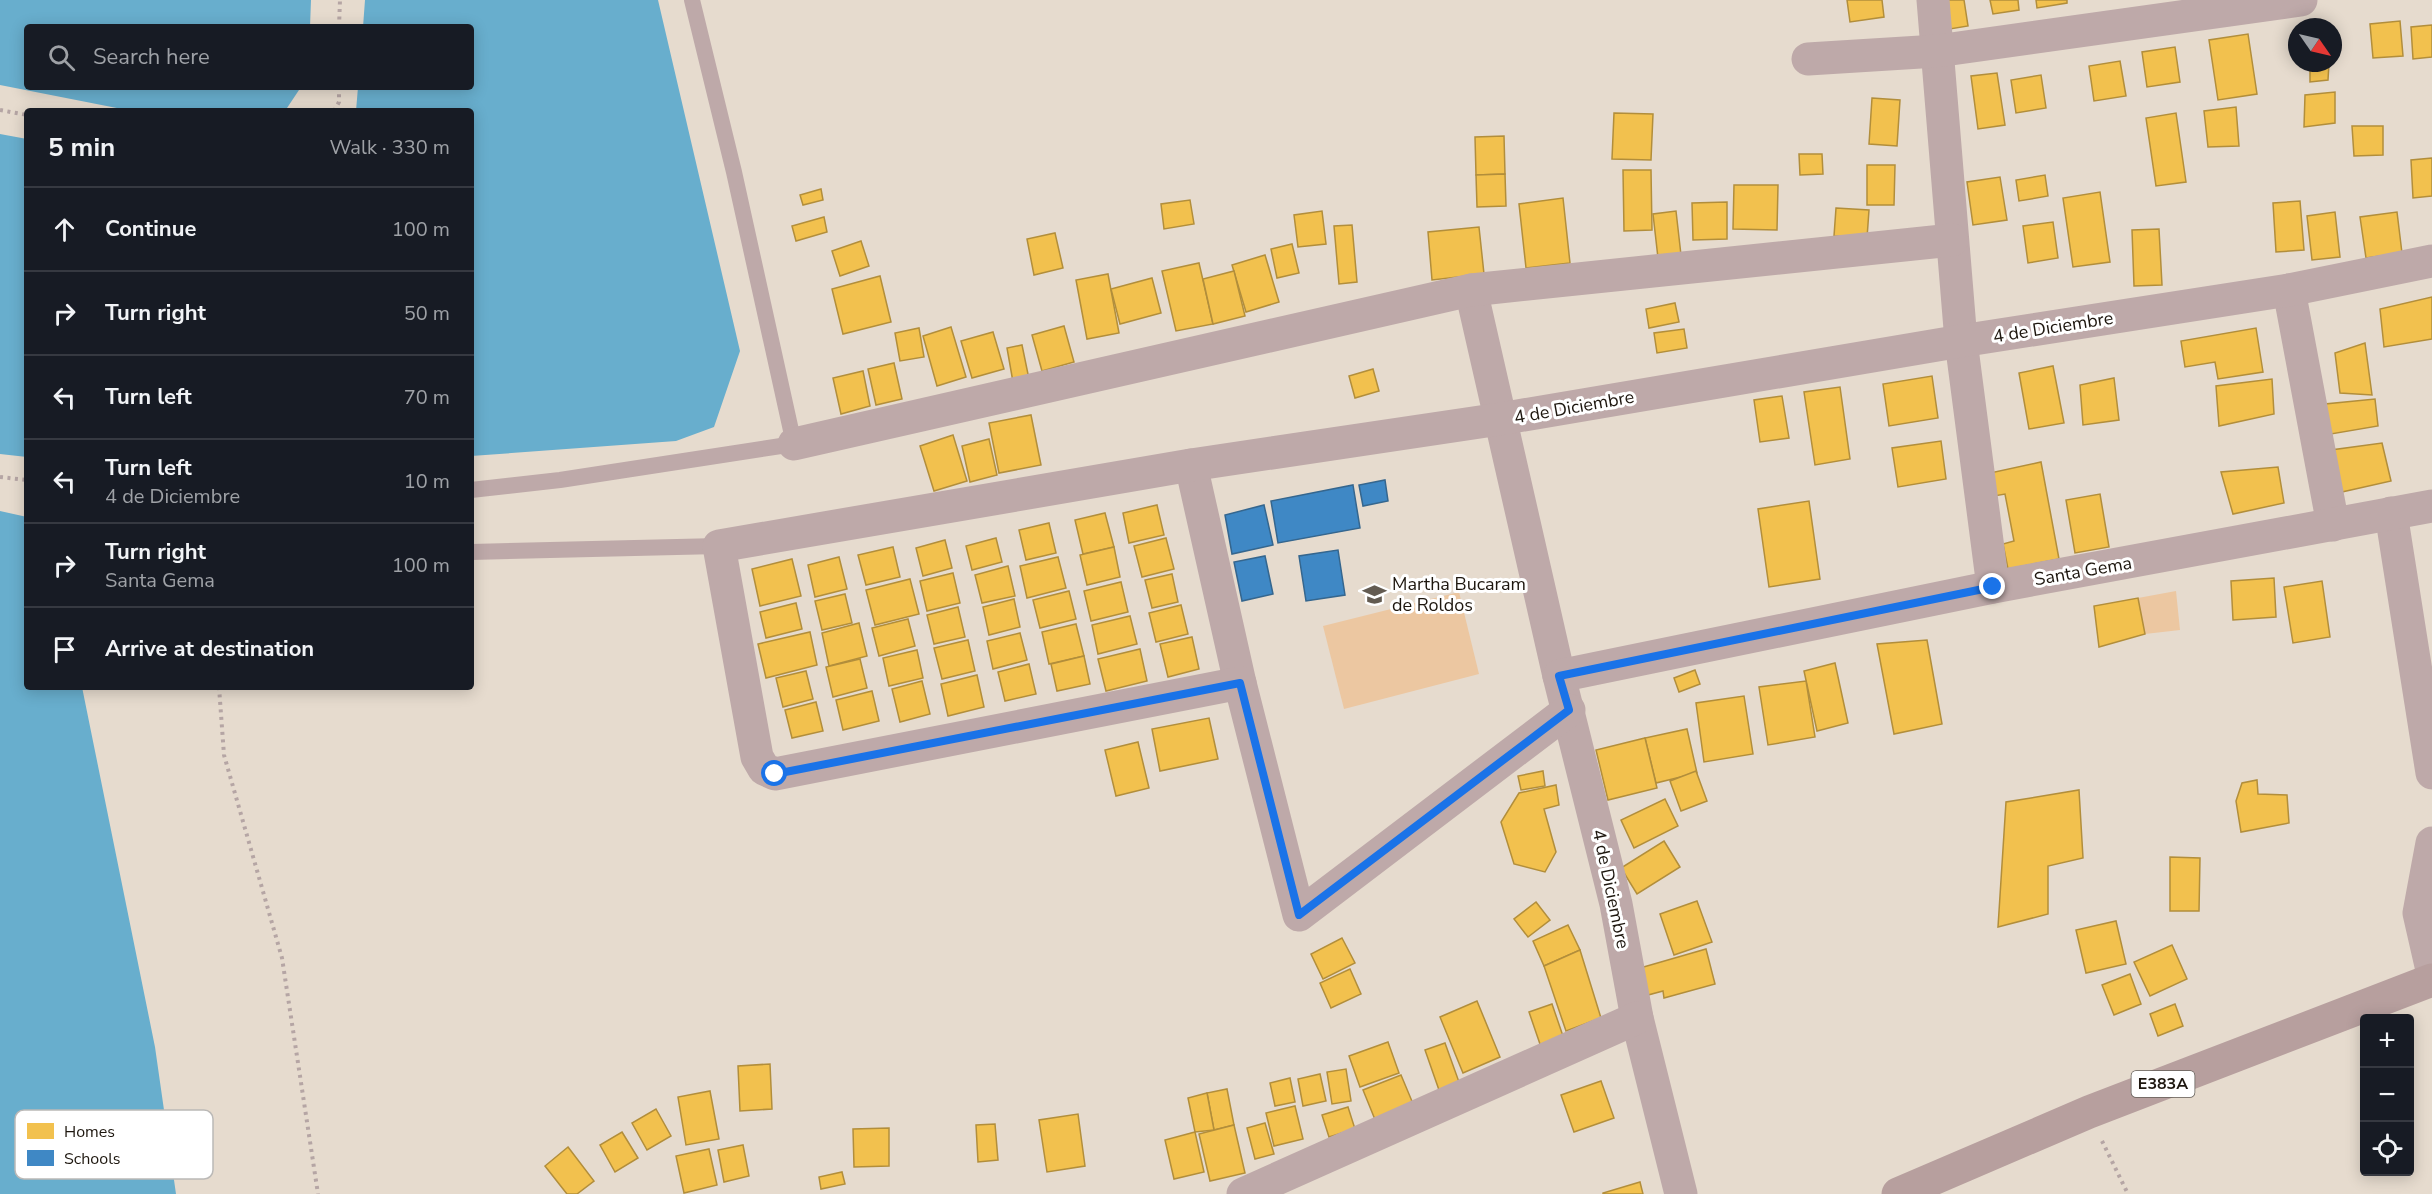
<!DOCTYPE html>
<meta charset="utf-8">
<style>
body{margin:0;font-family:"Nunito Sans",sans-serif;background:#20242c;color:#f1f3f6}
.controls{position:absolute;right:18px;bottom:18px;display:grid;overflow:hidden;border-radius:6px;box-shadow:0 3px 15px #0003}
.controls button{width:54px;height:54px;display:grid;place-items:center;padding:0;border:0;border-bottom:2px solid #363941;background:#171b24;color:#f1f3f6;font:30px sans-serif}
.compass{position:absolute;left:2288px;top:18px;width:54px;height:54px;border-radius:50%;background:#171b24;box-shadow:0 3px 15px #0003;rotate:124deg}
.stop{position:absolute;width:18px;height:18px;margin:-14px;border:4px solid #1a73e8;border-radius:50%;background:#fff}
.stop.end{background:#1a73e8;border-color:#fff;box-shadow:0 2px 6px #0008}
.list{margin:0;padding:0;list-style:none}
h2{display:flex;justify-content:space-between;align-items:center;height:78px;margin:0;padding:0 24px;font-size:26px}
h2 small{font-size:20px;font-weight:400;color:#9ea1a6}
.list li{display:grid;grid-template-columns:39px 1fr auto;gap:18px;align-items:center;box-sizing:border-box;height:84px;padding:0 24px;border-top:2px solid #363941}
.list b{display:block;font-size:22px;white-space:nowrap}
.list p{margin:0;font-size:20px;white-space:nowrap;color:#9ea1a6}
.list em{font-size:20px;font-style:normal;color:#9ea1a6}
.icon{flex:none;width:33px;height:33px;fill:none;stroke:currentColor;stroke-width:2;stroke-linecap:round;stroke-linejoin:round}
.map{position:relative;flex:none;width:2432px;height:1194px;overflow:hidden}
.search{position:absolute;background:#171b24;box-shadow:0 3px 15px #0003;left:24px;top:24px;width:450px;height:66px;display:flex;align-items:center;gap:15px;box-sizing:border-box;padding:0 21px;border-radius:6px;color:#9ea1a6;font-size:22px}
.panel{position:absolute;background:#171b24;box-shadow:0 3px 15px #0003;left:24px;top:108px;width:450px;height:582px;border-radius:6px}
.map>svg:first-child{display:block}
</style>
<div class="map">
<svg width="2432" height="1194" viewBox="0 0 2432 1194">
<rect width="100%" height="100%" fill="#e6dbce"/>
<g fill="#ecc7a1">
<polygon points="2176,591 2180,630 2145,634 2138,598"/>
<polygon points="1459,592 1479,674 1344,709 1323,626"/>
</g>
<g fill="#68aecd">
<polygon points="0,0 311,0 310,27 27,27 27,87 301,87 285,111 132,111 0,85"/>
<polygon points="365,0 658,0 740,351 714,427 676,441 471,456 471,111 356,111 358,87 471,87 471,27 363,27"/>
<polygon points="0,134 27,139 27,457 0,454"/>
<polygon points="0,511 27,517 27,687 82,687 155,1047 176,1194 0,1194"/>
</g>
<g fill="#f2c14e" stroke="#b28e3b" stroke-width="1.5">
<polygon points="1847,0 1882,0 1884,17 1850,22"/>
<polygon points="1940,0 1964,0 1968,26 1944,30"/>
<polygon points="1990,0 2018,0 2019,10 1993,14"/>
<polygon points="2036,0 2067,0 2067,3 2037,8"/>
<polygon points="2400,21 2403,56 2373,58 2370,24"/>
<polygon points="2432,25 2432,57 2413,59 2411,27"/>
<polygon points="2248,34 2257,94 2218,100 2209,40"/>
<polygon points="2175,47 2180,82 2147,87 2142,52"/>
<polygon points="2120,61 2126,96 2094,101 2089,66"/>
<polygon points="2310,63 2329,63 2328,80 2310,82"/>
<polygon points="1997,73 2005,125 1978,129 1971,76"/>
<polygon points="2041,75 2046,108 2016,113 2011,80"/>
<polygon points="2335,92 2335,123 2304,127 2305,95"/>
<polygon points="1872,98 1900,100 1897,146 1869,144"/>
<polygon points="2236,107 2239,146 2208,147 2204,111"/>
<polygon points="1614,113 1653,114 1651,160 1612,159"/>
<polygon points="2176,113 2186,182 2156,186 2146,118"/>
<polygon points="2352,126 2383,126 2383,155 2354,156"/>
<polygon points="1504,136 1505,174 1476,175 1475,137"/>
<polygon points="1799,154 1822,154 1823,174 1800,175"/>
<polygon points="2432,158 2432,196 2413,198 2411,160"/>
<polygon points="1867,165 1895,165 1894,205 1867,205"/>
<polygon points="1623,170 1651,170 1652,230 1624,231"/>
<polygon points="1505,174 1506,206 1477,207 1476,175"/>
<polygon points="2045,175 2048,196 2019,201 2016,180"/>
<polygon points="2000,177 2007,220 1973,225 1967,182"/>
<polygon points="1734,185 1778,185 1777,230 1733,229"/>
<polygon points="821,189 823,200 803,205 800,195"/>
<polygon points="2100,192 2110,262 2073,267 2063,198"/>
<polygon points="1563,198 1570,263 1526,268 1519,204"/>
<polygon points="1190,200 1194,224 1164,229 1161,204"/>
<polygon points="2300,201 2304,250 2276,252 2273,203"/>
<polygon points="1727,202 1727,239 1693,240 1692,203"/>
<polygon points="1836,208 1869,210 1867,238 1834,236"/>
<polygon points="1322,211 1326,244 1298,247 1294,215"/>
<polygon points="1676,211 1681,255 1658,258 1653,214"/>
<polygon points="2335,212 2340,257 2312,260 2307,216"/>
<polygon points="2397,212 2402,253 2366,258 2360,217"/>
<polygon points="824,217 827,232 796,241 792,226"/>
<polygon points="2053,222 2058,258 2028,263 2023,226"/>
<polygon points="1352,225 1357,282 1339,284 1334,226"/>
<polygon points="1479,227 1484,274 1432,280 1428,232"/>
<polygon points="2159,229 2162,285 2134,286 2132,230"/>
<polygon points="1055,233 1063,268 1034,275 1027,239"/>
<polygon points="861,241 869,266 840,276 832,251"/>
<polygon points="1292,244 1299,273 1277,278 1271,249"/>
<polygon points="1265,255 1279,302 1246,312 1232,265"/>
<polygon points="1199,263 1213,324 1176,331 1162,271"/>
<polygon points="1234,271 1245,316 1213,324 1203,279"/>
<polygon points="1108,274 1119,333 1087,339 1076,280"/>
<polygon points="880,276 891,322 843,334 832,289"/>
<polygon points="1152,278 1161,313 1120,324 1111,289"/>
<polygon points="2432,297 2432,339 2384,347 2380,309"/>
<polygon points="1675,303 1679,322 1649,328 1646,309"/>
<polygon points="1064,326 1074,362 1042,371 1032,335"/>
<polygon points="951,327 966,377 937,386 923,336"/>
<polygon points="919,328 924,357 900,361 895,333"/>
<polygon points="2256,328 2263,372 2218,379 2215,362 2185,367 2181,341"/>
<polygon points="1684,329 1687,348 1657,353 1654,333"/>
<polygon points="993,332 1004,369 972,378 961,341"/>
<polygon points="2365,343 2372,395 2340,393 2335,353"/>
<polygon points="1022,345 1029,379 1013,382 1007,348"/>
<polygon points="894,363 902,399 876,405 868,369"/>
<polygon points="2053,366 2064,423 2029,429 2019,373"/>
<polygon points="1373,369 1379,391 1355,398 1349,376"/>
<polygon points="863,371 870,406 841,414 833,378"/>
<polygon points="1932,376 1938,418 1889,426 1883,384"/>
<polygon points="2114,378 2119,420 2083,425 2080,385"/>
<polygon points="2272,379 2274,414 2219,426 2216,386"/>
<polygon points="1840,387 1850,459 1815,465 1804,392"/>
<polygon points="1782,396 1789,438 1760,442 1754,400"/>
<polygon points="2375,399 2378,426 2331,434 2325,404"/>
<polygon points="1031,415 1041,465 999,473 989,423"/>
<polygon points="953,435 967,481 934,491 920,446"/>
<polygon points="989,439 997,475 970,482 962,446"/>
<polygon points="1941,441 1946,479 1898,487 1892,448"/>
<polygon points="2382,443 2391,481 2333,494 2331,450"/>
<polygon points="2041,462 2059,559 2008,569 2003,544 2014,541 2005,494 1994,496 1990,473"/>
<polygon points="2278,467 2284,503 2233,514 2221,472"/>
<polygon points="2100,494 2109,547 2075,553 2066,500"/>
<polygon points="1809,501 1820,579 1769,587 1758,509"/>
<polygon points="1157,505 1164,535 1129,543 1123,513"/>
<polygon points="1105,513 1114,547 1083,554 1075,520"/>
<polygon points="1049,523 1056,553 1026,560 1019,530"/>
<polygon points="996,538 1002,562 972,570 966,546"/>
<polygon points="1166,538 1174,569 1142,577 1134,546"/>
<polygon points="945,540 952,568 923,576 916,548"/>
<polygon points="893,547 900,577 866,585 858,555"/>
<polygon points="1114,547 1120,577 1087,585 1080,555"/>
<polygon points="839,557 847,589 815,597 808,565"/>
<polygon points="1058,557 1066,588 1027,598 1020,566"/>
<polygon points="792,559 801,596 760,606 752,569"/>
<polygon points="1008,566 1015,596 982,603 975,575"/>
<polygon points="953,573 960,603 927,611 920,581"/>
<polygon points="1172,574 1178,602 1152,608 1145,580"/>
<polygon points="2274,578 2276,617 2233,620 2231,581"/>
<polygon points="910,579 919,614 875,625 866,590"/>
<polygon points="2322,581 2330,637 2293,643 2284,587"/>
<polygon points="1121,582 1128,612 1091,621 1084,591"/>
<polygon points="1069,591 1076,619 1040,628 1033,600"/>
<polygon points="845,594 852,623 822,630 815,601"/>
<polygon points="2138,598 2145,634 2099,647 2094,606"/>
<polygon points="1014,599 1020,627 989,635 983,607"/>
<polygon points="796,603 802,629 766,638 760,612"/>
<polygon points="1181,605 1188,634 1156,642 1149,613"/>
<polygon points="958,607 965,637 934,644 927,615"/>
<polygon points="1130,616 1137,644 1098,654 1092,625"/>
<polygon points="908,619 915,646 879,656 872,628"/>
<polygon points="859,623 867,656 829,666 822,633"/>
<polygon points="1076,624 1084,656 1049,664 1042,632"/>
<polygon points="810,632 817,665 766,678 758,644"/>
<polygon points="1020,633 1027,660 993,669 987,641"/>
<polygon points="1192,637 1199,669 1168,677 1160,644"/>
<polygon points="968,640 975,671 942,679 934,648"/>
<polygon points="1927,640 1942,724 1894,734 1877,644"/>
<polygon points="1140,649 1147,681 1106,691 1098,659"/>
<polygon points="917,650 923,678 889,686 883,658"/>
<polygon points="1084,656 1090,684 1057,691 1051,664"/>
<polygon points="860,659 867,688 833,697 826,667"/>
<polygon points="1835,663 1848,723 1817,731 1804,671"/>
<polygon points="1029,664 1036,694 1005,701 998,672"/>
<polygon points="1695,670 1700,684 1679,692 1674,678"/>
<polygon points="806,671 813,699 783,707 776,678"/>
<polygon points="977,675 984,707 948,716 941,684"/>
<polygon points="922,681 930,714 900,722 892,689"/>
<polygon points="1806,681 1815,737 1768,745 1759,687"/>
<polygon points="872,691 879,721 843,730 836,700"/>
<polygon points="1744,696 1753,754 1704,762 1696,703"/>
<polygon points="816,702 823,731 792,738 785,710"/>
<polygon points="1209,718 1218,759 1160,771 1152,729"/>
<polygon points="1687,729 1697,773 1656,783 1645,738"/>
<polygon points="1645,738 1657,788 1608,800 1596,750"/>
<polygon points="1138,742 1149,788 1116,796 1105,750"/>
<polygon points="1543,771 1545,786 1521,790 1518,776"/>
<polygon points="1696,771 1707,801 1681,811 1670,781"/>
<polygon points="2257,780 2258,794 2287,795 2289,823 2241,832 2236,801 2242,783"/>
<polygon points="1556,785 1559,805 1544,809 1556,852 1545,872 1514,864 1501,822 1519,793"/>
<polygon points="2079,790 2083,858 2048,866 2048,914 1998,927 2006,802"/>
<polygon points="1665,799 1678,826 1634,848 1621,820"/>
<polygon points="1664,841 1680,867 1637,894 1621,868"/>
<polygon points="2170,857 2200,858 2199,911 2170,911"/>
<polygon points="1697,901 1712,942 1674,955 1660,914"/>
<polygon points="1536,902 1550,920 1528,937 1514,919"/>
<polygon points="2116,921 2126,964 2086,973 2076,930"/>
<polygon points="1568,925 1580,950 1544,966 1533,941"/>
<polygon points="1342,938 1355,963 1323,979 1311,954"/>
<polygon points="2172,945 2187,979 2150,996 2134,962"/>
<polygon points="1706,949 1715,984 1664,998 1663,991 1648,995 1640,968"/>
<polygon points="1580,950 1601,1018 1566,1031 1544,966"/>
<polygon points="1350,969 1361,994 1331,1008 1320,983"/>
<polygon points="2130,974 2141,1004 2114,1015 2102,985"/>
<polygon points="1477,1001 1500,1057 1463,1073 1440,1017"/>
<polygon points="1552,1004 1564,1039 1541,1047 1529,1012"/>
<polygon points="2175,1004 2183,1026 2158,1036 2150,1014"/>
<polygon points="1388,1042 1399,1073 1360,1087 1349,1056"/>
<polygon points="1445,1043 1459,1082 1439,1090 1425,1050"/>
<polygon points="770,1064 772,1109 740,1111 738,1066"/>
<polygon points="1346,1069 1351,1101 1332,1104 1327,1072"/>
<polygon points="1320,1074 1326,1101 1303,1106 1298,1079"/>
<polygon points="1401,1075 1414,1106 1376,1122 1363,1090"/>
<polygon points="1290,1078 1295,1102 1275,1106 1270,1083"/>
<polygon points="1601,1081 1614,1118 1574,1132 1561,1095"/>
<polygon points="1227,1089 1234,1125 1214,1130 1207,1093"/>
<polygon points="710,1091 719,1139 686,1145 678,1097"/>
<polygon points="1207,1093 1214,1130 1195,1132 1188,1098"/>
<polygon points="1295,1106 1303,1139 1274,1146 1266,1113"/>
<polygon points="1348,1107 1355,1129 1329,1137 1322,1115"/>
<polygon points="656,1109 671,1136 647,1150 632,1123"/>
<polygon points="1078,1114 1085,1166 1047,1172 1039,1120"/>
<polygon points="1265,1123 1274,1154 1255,1159 1247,1128"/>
<polygon points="995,1124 998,1160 978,1162 976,1125"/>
<polygon points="1234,1125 1245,1173 1210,1181 1199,1134"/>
<polygon points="889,1128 889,1166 854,1167 853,1129"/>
<polygon points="622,1132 638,1158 615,1172 600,1145"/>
<polygon points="1195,1132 1204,1172 1174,1179 1165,1140"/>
<polygon points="743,1145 749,1176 724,1182 718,1150"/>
<polygon points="568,1147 594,1181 577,1194 567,1194 545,1166"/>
<polygon points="709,1149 717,1185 684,1193 676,1156"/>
<polygon points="842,1172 845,1184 821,1189 819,1177"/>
<polygon points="1640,1182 1643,1194 1603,1194 1603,1193"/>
</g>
<g fill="#3f88c5" stroke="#35668e" stroke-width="1.5">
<polygon points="1385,480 1388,501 1363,506 1359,485"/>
<polygon points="1353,485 1360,528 1278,543 1271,501"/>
<polygon points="1264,505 1273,545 1232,554 1225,515"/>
<polygon points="1338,550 1345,595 1306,601 1299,556"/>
<polygon points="1265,556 1273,594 1242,601 1234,562"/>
</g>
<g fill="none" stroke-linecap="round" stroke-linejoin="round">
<g stroke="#b5a5a4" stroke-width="4" stroke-dasharray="3 4.5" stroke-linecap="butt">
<polyline points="339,27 340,0"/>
<polyline points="0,110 27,115"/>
<polyline points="334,111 339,102 339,87"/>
<polyline points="0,477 27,480"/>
<polyline points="219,687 224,755 282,958 318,1194"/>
<polyline points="2102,1141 2128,1194"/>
</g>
<g stroke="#bea9a9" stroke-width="16">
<polyline points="471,490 560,480 794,444 734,172 692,0"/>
<polyline points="471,552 719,546"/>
</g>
<g stroke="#bea9a9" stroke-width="33">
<polyline points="1933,0 1961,341 1993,587"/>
<polyline points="1808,59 1937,51 2301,0"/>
<polyline points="1471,290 1559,676 1616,904 1637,1018 1681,1194"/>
<polyline points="2289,290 2333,525"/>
<polyline points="794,444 1471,290 1952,240"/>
<polyline points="1191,465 1240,683 1299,915 1569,710"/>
<polyline points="2391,513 2432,773"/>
<polyline points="1559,676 1993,587 2432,506"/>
<polyline points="1240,683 775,774 764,769 757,757 719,546 1191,465 1500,419 1961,341 2289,290 2432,261"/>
<polyline points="2432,843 2419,913 2432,970"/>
<polyline points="1243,1194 1637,1018"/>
</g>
<polyline stroke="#b79f9e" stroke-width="33" points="1898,1194 2089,1112 2432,980"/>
</g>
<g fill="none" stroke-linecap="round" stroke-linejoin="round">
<polyline stroke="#1a73e8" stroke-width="8" points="775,774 1240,683 1299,915 1569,710 1559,676 1993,587"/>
</g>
<defs>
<symbol id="school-bare" viewBox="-9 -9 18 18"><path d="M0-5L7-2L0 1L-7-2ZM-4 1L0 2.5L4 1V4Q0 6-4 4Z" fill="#635b51" stroke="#fff" stroke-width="2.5" paint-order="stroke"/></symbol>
</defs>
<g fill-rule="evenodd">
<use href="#school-bare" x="1358" y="578" width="33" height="33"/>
</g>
<g text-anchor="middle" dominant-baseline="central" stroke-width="6" stroke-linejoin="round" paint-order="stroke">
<rect fill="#fff" stroke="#615c56" stroke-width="1.5" x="2131.5" y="1071" width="63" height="26" rx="4.5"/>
<g font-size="16" font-weight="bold" fill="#1d160e">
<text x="2163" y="1084">E383A</text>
</g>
<g font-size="18" fill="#1d160e" stroke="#fff">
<text transform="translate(2053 327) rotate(-9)">4 de Diciembre</text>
<text transform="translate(1574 407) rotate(-10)">4 de Diciembre</text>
<text transform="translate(2083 571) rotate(-10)">Santa Gema</text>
<text transform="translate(1611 889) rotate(78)">4 de Diciembre</text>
</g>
<g font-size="18" fill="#1d160e" stroke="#fff" text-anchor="start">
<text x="1392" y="584">Martha Bucaram<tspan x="1392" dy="21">de Roldos</tspan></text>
</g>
</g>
<rect x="15" y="1110" width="198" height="69" rx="9" fill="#fff" stroke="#bbb9b7" stroke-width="1.5"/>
<rect x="27" y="1123" width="27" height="16" fill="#f2c14e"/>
<rect x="27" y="1150" width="27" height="16" fill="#3f88c5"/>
<g font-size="16" fill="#1d160e">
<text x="64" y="1137">Homes</text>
<text x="64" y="1164">Schools</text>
</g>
</svg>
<div class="controls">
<button>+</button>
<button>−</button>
<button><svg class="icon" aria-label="locate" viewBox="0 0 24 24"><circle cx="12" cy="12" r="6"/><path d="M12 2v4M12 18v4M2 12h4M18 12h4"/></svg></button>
</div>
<svg class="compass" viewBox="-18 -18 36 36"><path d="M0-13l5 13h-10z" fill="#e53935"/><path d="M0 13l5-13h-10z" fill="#9ea1a6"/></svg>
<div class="stop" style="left:775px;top:774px"></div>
<div class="stop end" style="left:1993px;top:587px"></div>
<div class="search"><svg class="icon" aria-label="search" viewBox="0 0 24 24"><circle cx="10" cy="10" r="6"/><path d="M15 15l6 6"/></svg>Search here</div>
<section class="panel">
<h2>5 min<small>Walk · 330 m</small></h2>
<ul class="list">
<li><svg class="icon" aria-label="ahead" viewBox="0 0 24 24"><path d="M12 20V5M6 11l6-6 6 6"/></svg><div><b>Continue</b></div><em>100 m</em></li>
<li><svg class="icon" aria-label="right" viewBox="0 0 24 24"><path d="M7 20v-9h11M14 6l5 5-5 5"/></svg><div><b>Turn right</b></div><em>50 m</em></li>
<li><svg class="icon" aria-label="left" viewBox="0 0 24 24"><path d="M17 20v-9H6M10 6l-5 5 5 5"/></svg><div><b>Turn left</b></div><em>70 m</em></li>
<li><svg class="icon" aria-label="left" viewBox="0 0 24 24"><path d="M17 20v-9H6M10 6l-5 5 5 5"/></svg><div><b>Turn left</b><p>4 de Diciembre</p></div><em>10 m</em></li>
<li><svg class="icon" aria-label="right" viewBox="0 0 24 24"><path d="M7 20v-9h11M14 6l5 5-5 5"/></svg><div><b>Turn right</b><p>Santa Gema</p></div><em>100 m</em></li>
<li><svg class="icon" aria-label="arrive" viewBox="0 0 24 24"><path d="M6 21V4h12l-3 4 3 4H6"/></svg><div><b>Arrive at destination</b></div></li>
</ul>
</section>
</div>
